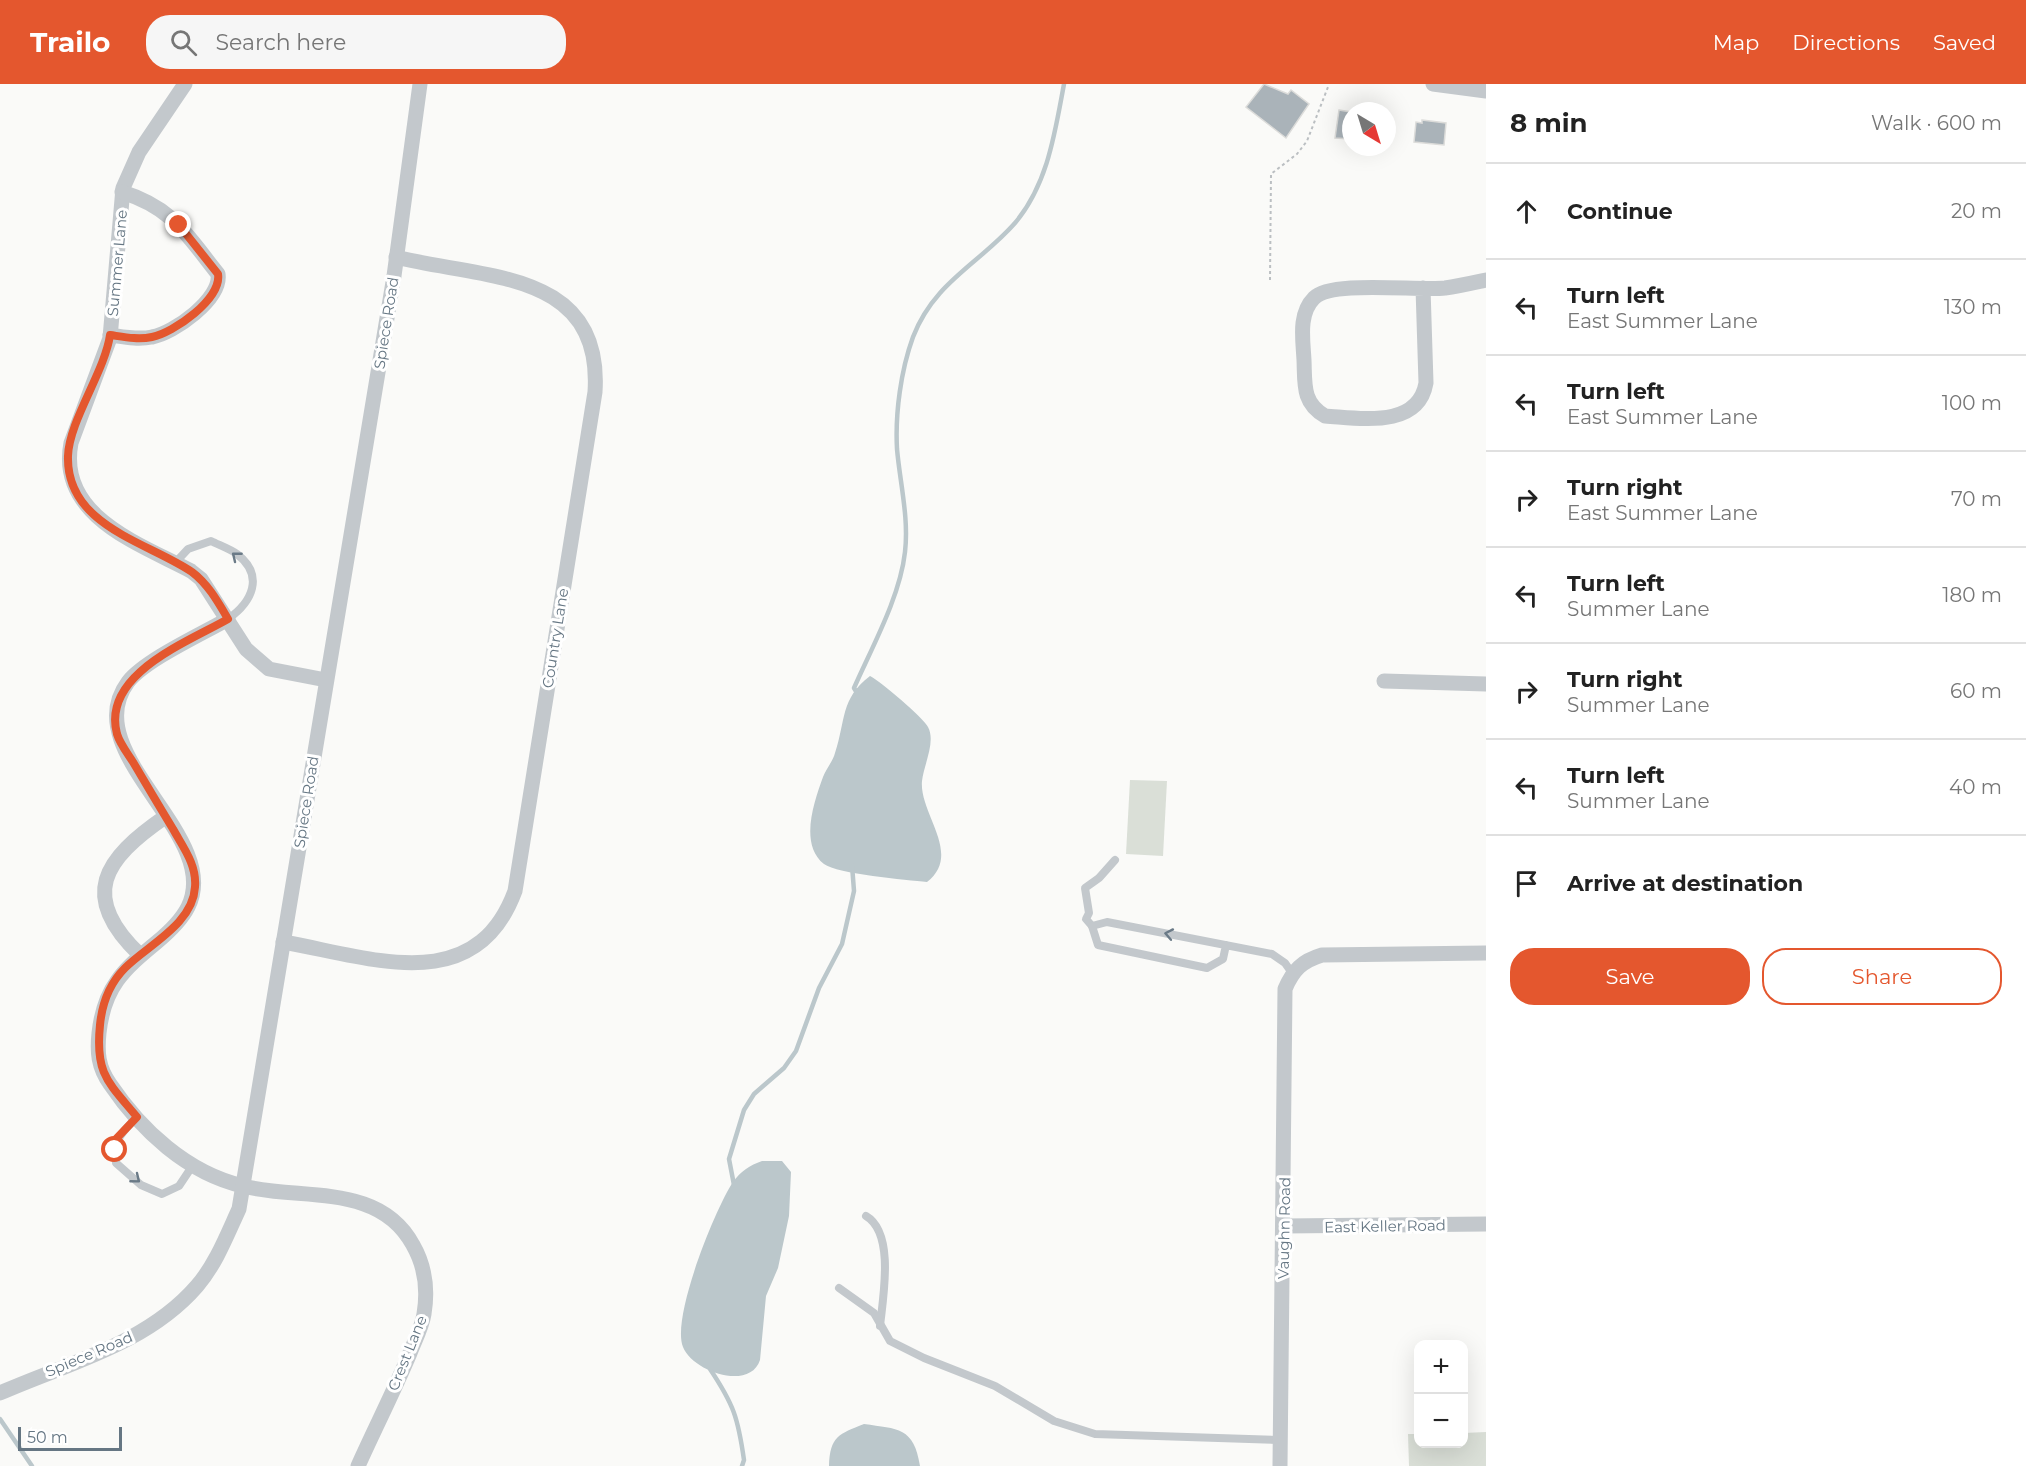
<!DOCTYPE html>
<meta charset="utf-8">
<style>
body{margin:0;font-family:Montserrat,sans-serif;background:#f6f6f6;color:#222}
.controls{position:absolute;right:18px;bottom:18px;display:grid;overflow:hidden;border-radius:12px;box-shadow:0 6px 24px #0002}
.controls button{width:54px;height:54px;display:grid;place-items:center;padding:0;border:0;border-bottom:2px solid #e0e0e0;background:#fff;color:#222;font:30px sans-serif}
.compass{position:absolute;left:1342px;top:18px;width:54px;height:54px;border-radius:50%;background:#fff;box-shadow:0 6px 24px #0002;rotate:142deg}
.scale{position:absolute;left:18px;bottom:15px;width:104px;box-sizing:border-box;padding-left:6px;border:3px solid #657683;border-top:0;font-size:16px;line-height:21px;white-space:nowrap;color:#657683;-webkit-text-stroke:4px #fff;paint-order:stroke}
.stop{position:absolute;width:18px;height:18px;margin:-14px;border:4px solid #e4572e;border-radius:50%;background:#fff}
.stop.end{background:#e4572e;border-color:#fff;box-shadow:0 2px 6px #0008}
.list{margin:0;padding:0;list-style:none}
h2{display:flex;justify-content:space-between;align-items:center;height:78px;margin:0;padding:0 24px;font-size:26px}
h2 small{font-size:20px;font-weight:400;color:#767676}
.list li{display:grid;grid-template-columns:39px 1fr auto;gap:18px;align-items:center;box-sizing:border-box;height:96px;padding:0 24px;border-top:2px solid #e0e0e0}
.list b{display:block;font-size:22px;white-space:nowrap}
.list p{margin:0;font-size:20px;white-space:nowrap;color:#767676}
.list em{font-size:20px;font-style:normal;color:#767676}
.actions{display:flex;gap:12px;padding:18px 24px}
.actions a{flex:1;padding:14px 0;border:2px solid #e4572e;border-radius:24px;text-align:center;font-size:21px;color:#e4572e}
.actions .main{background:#e4572e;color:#fff}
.icon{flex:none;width:33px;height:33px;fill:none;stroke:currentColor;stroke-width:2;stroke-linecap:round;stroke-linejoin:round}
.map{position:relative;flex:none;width:1486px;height:1382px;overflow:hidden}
header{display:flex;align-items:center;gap:36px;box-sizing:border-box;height:84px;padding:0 30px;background:#e4572e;color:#fff}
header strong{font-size:28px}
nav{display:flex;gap:33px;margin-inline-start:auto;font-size:21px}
.search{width:420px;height:54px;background:#f6f6f6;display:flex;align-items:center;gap:15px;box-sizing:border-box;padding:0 21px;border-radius:24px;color:#767676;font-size:22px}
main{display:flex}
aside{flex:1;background:#fff}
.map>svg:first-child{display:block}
</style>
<header>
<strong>Trailo</strong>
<div class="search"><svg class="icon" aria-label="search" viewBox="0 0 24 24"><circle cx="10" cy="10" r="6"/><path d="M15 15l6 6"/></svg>Search here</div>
<nav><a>Map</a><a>Directions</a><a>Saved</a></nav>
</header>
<main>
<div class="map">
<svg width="1486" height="1382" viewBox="0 0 1486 1382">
<rect width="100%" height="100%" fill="#fafaf8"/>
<g fill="#dadfd7">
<polygon points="1130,696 1167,697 1163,772 1126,770"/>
<polygon points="1486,1348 1486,1382 1409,1382 1408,1350 1418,1350 1418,1360 1464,1360 1464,1349"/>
</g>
<g fill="#bbc7cb">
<path d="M870 592C880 597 924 634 928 643 936 658 924 680 922 697 919 730 963 770 927 798 907 796 837 790 824 780 799 760 814 718 823 693 826 685 833 677 835 669 846 636 840 615 870 592Z"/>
<path d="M762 1077H782L791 1088 789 1132 778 1184 766 1212 760 1276C750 1307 693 1288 683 1263 671 1234 715 1125 733 1098 740 1088 750 1081 762 1077Z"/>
<path d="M864 1340C898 1345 914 1343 920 1382H829C830 1352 839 1350 864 1340Z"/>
</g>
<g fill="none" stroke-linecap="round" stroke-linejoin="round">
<g stroke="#bbc7cb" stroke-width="4.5">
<path d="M857 609 854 604C872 563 900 513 905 468 909 434 900 399 897 365 895 329 901 286 913 253 934 198 979 180 1015 139 1048 100 1055 48 1064 0"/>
<polyline points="734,1101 729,1075 744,1026 754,1010 784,984 796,967 819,904 842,860 854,807 852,781"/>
<path d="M710 1281V1285C734 1321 738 1334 744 1376L742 1382"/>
<polyline points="0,1335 32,1382"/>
</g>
</g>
<g fill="#aab3b9" stroke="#dcdcda" stroke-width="1.5">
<polygon points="1264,0 1288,10 1291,6 1309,20 1286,54 1246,23"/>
<polygon points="1339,26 1351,28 1351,55 1335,54"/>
<polygon points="1422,36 1446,39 1444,61 1414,58 1416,38 1422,39"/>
</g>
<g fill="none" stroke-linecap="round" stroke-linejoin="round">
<polyline stroke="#bbbfc2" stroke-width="2" stroke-dasharray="3 3" stroke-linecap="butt" points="1270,196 1271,90 1297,70 1307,57 1328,3"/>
<g stroke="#c3c8cc" stroke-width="8">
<path d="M175 479 188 465 211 457C219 461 230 465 237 470 265 492 252 518 228 535"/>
<polyline points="1092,842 1086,835 1089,829 1085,804 1099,794 1115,776"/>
<polyline points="1226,861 1223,875 1207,884 1098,861 1092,842 1107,838 1272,870 1285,879 1292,889"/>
<path d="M137 1033C121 1050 114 1054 116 1079L141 1101 162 1110 179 1102 193 1081"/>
<path d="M866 1132C895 1149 883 1213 880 1242"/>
<polyline points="839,1204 874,1229 890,1257 924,1274 995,1302 1054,1337 1095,1350 1281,1356"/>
</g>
<g stroke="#c3c8cc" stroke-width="15">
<path d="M185 0 139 68 123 104 110 254 71 359C57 432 140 460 191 487L201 495 246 565 269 585 326 596"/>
<polyline points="1433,0 1486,7"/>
<path d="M1423 204 1426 299C1418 345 1360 334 1325 332 1302 319 1305 300 1304 276 1303 256 1298 230 1314 214 1331 196 1417 207 1445 204 1459 202 1472 199 1486 196"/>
<path d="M110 251C124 253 138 256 152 253 174 249 222 215 218 190 186 150 173 124 122 108"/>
<path d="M228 535C202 550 145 576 128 598 75 669 224 751 188 823 181 837 169 848 157 858 123 886 104 903 99 949 97 968 98 983 110 1000 141 1046 187 1089 243 1102 302 1117 379 1098 413 1161 425 1182 428 1206 424 1230 422 1243 415 1256 410 1269 394 1307 375 1344 358 1382"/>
<polyline points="1384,597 1486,600"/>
<path d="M283 858C370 873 475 915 515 807L595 308C603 185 482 195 396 173"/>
<path d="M140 871C78 812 104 775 165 733"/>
<polyline points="1284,1142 1486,1140"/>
<path d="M0 1309C68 1279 147 1260 197 1202 216 1180 227 1151 239 1125L394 192 420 0"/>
<path d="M1280 1382 1285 905C1293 886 1302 877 1322 871L1486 869"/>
</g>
</g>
<defs><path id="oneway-chevron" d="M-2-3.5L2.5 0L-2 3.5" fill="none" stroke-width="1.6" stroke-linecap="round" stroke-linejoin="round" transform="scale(1.5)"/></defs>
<g stroke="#6a7a87">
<use href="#oneway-chevron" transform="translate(236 472) rotate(-141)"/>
<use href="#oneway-chevron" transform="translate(1169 850) rotate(-169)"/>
<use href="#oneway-chevron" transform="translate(136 1095) rotate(39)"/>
</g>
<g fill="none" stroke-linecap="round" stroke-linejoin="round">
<path stroke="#e4572e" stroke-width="8" d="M115 1066 116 1055 137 1033C108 998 95 990 100 941 102 920 110 899 125 884 148 861 193 840 195 803 197 781 183 763 173 745 159 722 146 700 133 678 128 670 120 660 117 650 101 590 188 558 228 535 218 518 208 500 192 488 148 458 66 442 68 372 69 337 105 287 110 251 124 253 138 256 152 253 173 249 222 215 218 190L179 141"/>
</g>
<g text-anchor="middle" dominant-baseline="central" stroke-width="6" stroke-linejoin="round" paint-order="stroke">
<g font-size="15" fill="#657683" stroke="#fff">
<text transform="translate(117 179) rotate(-85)">Summer Lane</text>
<text transform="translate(386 239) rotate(-81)">Spiece Road</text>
<text transform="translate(555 554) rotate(-81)">Country Lane</text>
<text transform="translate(306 718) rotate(-81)">Spiece Road</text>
<text transform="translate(1385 1142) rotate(-1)">East Keller Road</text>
<text transform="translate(1284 1144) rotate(-89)">Vaughn Road</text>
<text transform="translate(407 1269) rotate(-68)">Crest Lane</text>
<text transform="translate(89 1270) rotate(-23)">Spiece Road</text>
</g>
</g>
</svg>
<div class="controls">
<button>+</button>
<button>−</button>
</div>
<svg class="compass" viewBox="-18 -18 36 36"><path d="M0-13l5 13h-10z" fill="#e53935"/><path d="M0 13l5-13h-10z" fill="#767676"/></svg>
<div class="scale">50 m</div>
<div class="stop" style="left:115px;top:1066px"></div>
<div class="stop end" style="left:179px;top:141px"></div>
</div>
<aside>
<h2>8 min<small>Walk · 600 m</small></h2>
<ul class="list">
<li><svg class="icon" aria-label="ahead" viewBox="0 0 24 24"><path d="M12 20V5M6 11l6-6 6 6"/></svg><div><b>Continue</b></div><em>20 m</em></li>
<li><svg class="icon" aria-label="left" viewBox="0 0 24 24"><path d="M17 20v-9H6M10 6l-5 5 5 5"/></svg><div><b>Turn left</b><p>East Summer Lane</p></div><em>130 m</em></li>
<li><svg class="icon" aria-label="left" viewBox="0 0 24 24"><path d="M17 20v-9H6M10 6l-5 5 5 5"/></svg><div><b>Turn left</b><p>East Summer Lane</p></div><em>100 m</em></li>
<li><svg class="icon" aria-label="right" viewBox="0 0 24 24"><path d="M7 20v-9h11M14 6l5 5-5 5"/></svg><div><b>Turn right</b><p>East Summer Lane</p></div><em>70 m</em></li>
<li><svg class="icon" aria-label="left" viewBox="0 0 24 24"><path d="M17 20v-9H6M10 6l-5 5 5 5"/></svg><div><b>Turn left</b><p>Summer Lane</p></div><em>180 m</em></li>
<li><svg class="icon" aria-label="right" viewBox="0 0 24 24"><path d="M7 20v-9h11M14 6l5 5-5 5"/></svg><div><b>Turn right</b><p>Summer Lane</p></div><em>60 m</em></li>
<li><svg class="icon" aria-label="left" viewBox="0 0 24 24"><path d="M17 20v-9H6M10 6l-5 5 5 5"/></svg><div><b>Turn left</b><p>Summer Lane</p></div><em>40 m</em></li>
<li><svg class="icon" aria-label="arrive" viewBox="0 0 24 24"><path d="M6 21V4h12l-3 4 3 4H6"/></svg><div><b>Arrive at destination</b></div></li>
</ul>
<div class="actions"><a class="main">Save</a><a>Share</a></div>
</aside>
</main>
